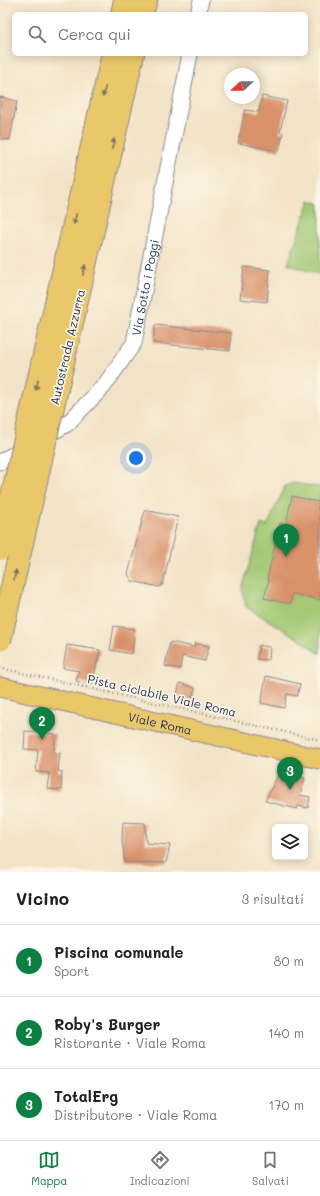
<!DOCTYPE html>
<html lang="it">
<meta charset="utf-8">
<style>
body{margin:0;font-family:Mali,sans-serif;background:#f2f2f2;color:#222}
.controls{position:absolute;right:12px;bottom:12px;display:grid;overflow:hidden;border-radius:6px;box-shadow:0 2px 10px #0003}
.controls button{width:36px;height:36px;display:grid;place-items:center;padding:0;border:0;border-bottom:1px solid #e0e0e0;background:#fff;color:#222;font:20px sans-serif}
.compass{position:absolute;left:224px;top:68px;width:36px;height:36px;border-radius:50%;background:#fff;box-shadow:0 2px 10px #0003;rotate:248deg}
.you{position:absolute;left:136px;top:458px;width:14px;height:14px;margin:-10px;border:3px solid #fff;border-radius:50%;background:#1a73e8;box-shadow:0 0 0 6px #1a73e833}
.badge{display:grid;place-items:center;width:26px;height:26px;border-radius:50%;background:#0b8043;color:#fff;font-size:13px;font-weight:700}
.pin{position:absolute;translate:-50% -33px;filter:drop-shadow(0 1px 2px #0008)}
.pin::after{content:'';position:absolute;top:21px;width:14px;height:12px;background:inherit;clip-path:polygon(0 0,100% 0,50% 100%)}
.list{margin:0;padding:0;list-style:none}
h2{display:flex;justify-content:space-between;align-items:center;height:52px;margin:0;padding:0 16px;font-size:17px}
h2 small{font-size:13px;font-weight:400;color:#767676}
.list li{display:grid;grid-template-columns:26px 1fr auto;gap:12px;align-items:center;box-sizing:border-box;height:72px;padding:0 16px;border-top:1px solid #e0e0e0}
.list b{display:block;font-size:15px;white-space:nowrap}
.list p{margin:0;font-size:13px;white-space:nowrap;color:#767676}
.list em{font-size:13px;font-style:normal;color:#767676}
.icon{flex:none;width:22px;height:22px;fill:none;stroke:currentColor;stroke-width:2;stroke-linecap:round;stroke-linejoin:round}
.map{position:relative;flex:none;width:320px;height:872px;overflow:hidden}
.search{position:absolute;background:#fff;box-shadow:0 2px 10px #0003;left:12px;right:12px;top:12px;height:44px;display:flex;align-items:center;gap:10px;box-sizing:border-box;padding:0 14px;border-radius:6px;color:#767676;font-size:15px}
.sheet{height:268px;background:#fff}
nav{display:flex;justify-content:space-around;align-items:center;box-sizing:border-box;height:56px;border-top:1px solid #e0e0e0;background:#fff;font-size:11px;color:#767676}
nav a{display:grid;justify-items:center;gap:2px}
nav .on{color:#0b8043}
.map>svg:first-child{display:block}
</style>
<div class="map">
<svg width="320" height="872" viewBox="0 0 320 872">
<rect width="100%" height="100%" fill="#fcf5e5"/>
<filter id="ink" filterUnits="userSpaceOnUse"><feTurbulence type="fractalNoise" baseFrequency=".025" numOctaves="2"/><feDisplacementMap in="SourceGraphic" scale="8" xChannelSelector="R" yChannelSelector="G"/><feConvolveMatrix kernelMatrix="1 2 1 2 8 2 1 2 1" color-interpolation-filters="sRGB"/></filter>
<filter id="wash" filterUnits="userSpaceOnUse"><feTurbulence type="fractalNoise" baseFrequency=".012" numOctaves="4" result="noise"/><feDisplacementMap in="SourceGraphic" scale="16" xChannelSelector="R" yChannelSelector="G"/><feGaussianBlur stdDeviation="0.9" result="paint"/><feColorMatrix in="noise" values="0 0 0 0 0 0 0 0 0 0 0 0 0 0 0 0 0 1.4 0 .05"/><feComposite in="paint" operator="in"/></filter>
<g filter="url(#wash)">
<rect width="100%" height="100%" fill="#f3e3c6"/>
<g fill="#a3c974" stroke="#5f7c69">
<polygon points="310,200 320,204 320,275 288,264"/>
<polygon points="292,483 320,487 320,654 304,642 246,607 242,589 261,524 267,526 282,493 285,486"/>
</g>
<g id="blocks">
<g fill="#d99169">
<polygon points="262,96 287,101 280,132 283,133 279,151 238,143 245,110 259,112"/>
<polygon points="0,97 17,101 10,140 0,139"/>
<polygon points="244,267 270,270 267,302 240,299"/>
<polygon points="155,325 231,333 230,351 153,343"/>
<polygon points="292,496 319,502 317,510 320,510 320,600 292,594 290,604 264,598 269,580 267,579 280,523 286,524"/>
<polygon points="145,510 178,517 163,584 159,587 132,581 128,574"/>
<polygon points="114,626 135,629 132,654 110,650"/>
<polygon points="170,642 194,647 195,643 209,646 205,661 182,656 180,669 165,666"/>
<polygon points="67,645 100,650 92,685 76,681 79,671 63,668"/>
<polygon points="259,645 270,647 269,660 257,659"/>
<polygon points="266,676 300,684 297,696 287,694 284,708 261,703"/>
<polygon points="180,683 195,688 191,701 176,697"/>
<polygon points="25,731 55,734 54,753 60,753 58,771 62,772 61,790 47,789 49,773 36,772 38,750 24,749"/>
<polygon points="279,773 305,778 300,795 310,797 308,808 298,806 297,809 265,801"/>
<polygon points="123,822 145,823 146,843 170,845 166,863 125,862 122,841"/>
</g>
</g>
</g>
<g filter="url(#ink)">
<use href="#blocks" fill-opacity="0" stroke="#878992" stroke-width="1"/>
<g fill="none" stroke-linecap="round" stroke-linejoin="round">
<defs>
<g id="minor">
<polyline points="198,14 201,0"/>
<path id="s1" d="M0 462 67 424 104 386 134 343 190 54"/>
</g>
<g id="major">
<path id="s2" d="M0 687 320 759"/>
</g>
<g id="highway">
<polyline points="122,14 125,0"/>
<polyline points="142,14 146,0"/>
<polyline points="46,347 113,54"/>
<polyline points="66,349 133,54"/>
</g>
</defs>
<use href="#minor" stroke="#878992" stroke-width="17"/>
<use href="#major" stroke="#878992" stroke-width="21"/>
<use href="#highway" stroke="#878992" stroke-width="24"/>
<polyline stroke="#878992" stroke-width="2.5" stroke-dasharray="1 3" stroke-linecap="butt" points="0,668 320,740"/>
<use href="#minor" stroke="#fff" stroke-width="15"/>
<use href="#major" stroke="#eac769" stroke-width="19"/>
<use href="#highway" stroke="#eac769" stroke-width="22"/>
<defs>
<g id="highway-bridge">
<polyline points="0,549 46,347"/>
<polyline points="0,640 66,349"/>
</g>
</defs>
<use href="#highway-bridge" stroke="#878992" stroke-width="24" stroke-linecap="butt"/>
<use href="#highway-bridge" stroke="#eac769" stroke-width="22"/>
</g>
<defs><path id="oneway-solid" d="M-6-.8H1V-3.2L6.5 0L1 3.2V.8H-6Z"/></defs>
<g fill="#787363">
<use href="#oneway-solid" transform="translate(104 92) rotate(103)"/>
<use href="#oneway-solid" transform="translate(113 144) rotate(-77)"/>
<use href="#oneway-solid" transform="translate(75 219) rotate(103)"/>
<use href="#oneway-solid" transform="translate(84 270) rotate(-77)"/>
<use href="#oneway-solid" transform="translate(37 385) rotate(103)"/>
<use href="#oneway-solid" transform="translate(15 575) rotate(-77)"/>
</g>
</g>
<g text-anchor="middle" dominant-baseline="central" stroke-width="3.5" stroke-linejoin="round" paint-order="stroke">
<g font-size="12" fill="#1b2f5e" stroke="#fcf5e5">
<text stroke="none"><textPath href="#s1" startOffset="239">Via Sotto i Poggi</textPath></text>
<text transform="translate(67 347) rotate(-77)">Autostrada Azzurra</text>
<text transform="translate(162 695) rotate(13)">Pista ciclabile Viale Roma</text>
<text stroke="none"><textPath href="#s2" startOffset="164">Viale Roma</textPath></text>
</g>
</g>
</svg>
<div class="controls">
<button><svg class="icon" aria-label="layers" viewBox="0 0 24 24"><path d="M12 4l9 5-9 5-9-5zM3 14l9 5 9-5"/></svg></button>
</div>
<svg class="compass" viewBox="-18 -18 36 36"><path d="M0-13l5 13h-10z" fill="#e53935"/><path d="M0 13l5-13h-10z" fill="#767676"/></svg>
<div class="you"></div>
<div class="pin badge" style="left:286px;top:557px">1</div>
<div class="pin badge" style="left:42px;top:740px">2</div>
<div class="pin badge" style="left:290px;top:790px">3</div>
<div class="search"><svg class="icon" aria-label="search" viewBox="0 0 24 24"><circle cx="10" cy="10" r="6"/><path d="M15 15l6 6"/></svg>Cerca qui</div>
</div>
<section class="sheet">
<h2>Vicino<small>3 risultati</small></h2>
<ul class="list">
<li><span class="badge">1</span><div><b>Piscina comunale</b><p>Sport</p></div><em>80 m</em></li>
<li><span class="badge">2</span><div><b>Roby's Burger</b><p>Ristorante · Viale Roma</p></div><em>140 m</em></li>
<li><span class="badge">3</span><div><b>TotalErg</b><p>Distributore · Viale Roma</p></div><em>170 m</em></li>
</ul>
</section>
<nav>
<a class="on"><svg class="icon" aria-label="map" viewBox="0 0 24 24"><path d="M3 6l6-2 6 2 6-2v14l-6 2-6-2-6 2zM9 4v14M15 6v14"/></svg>Mappa</a>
<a><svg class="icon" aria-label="directions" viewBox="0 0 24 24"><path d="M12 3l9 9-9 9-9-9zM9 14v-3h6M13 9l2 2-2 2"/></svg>Indicazioni</a>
<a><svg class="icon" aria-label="saved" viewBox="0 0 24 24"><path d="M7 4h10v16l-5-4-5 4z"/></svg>Salvati</a>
</nav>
